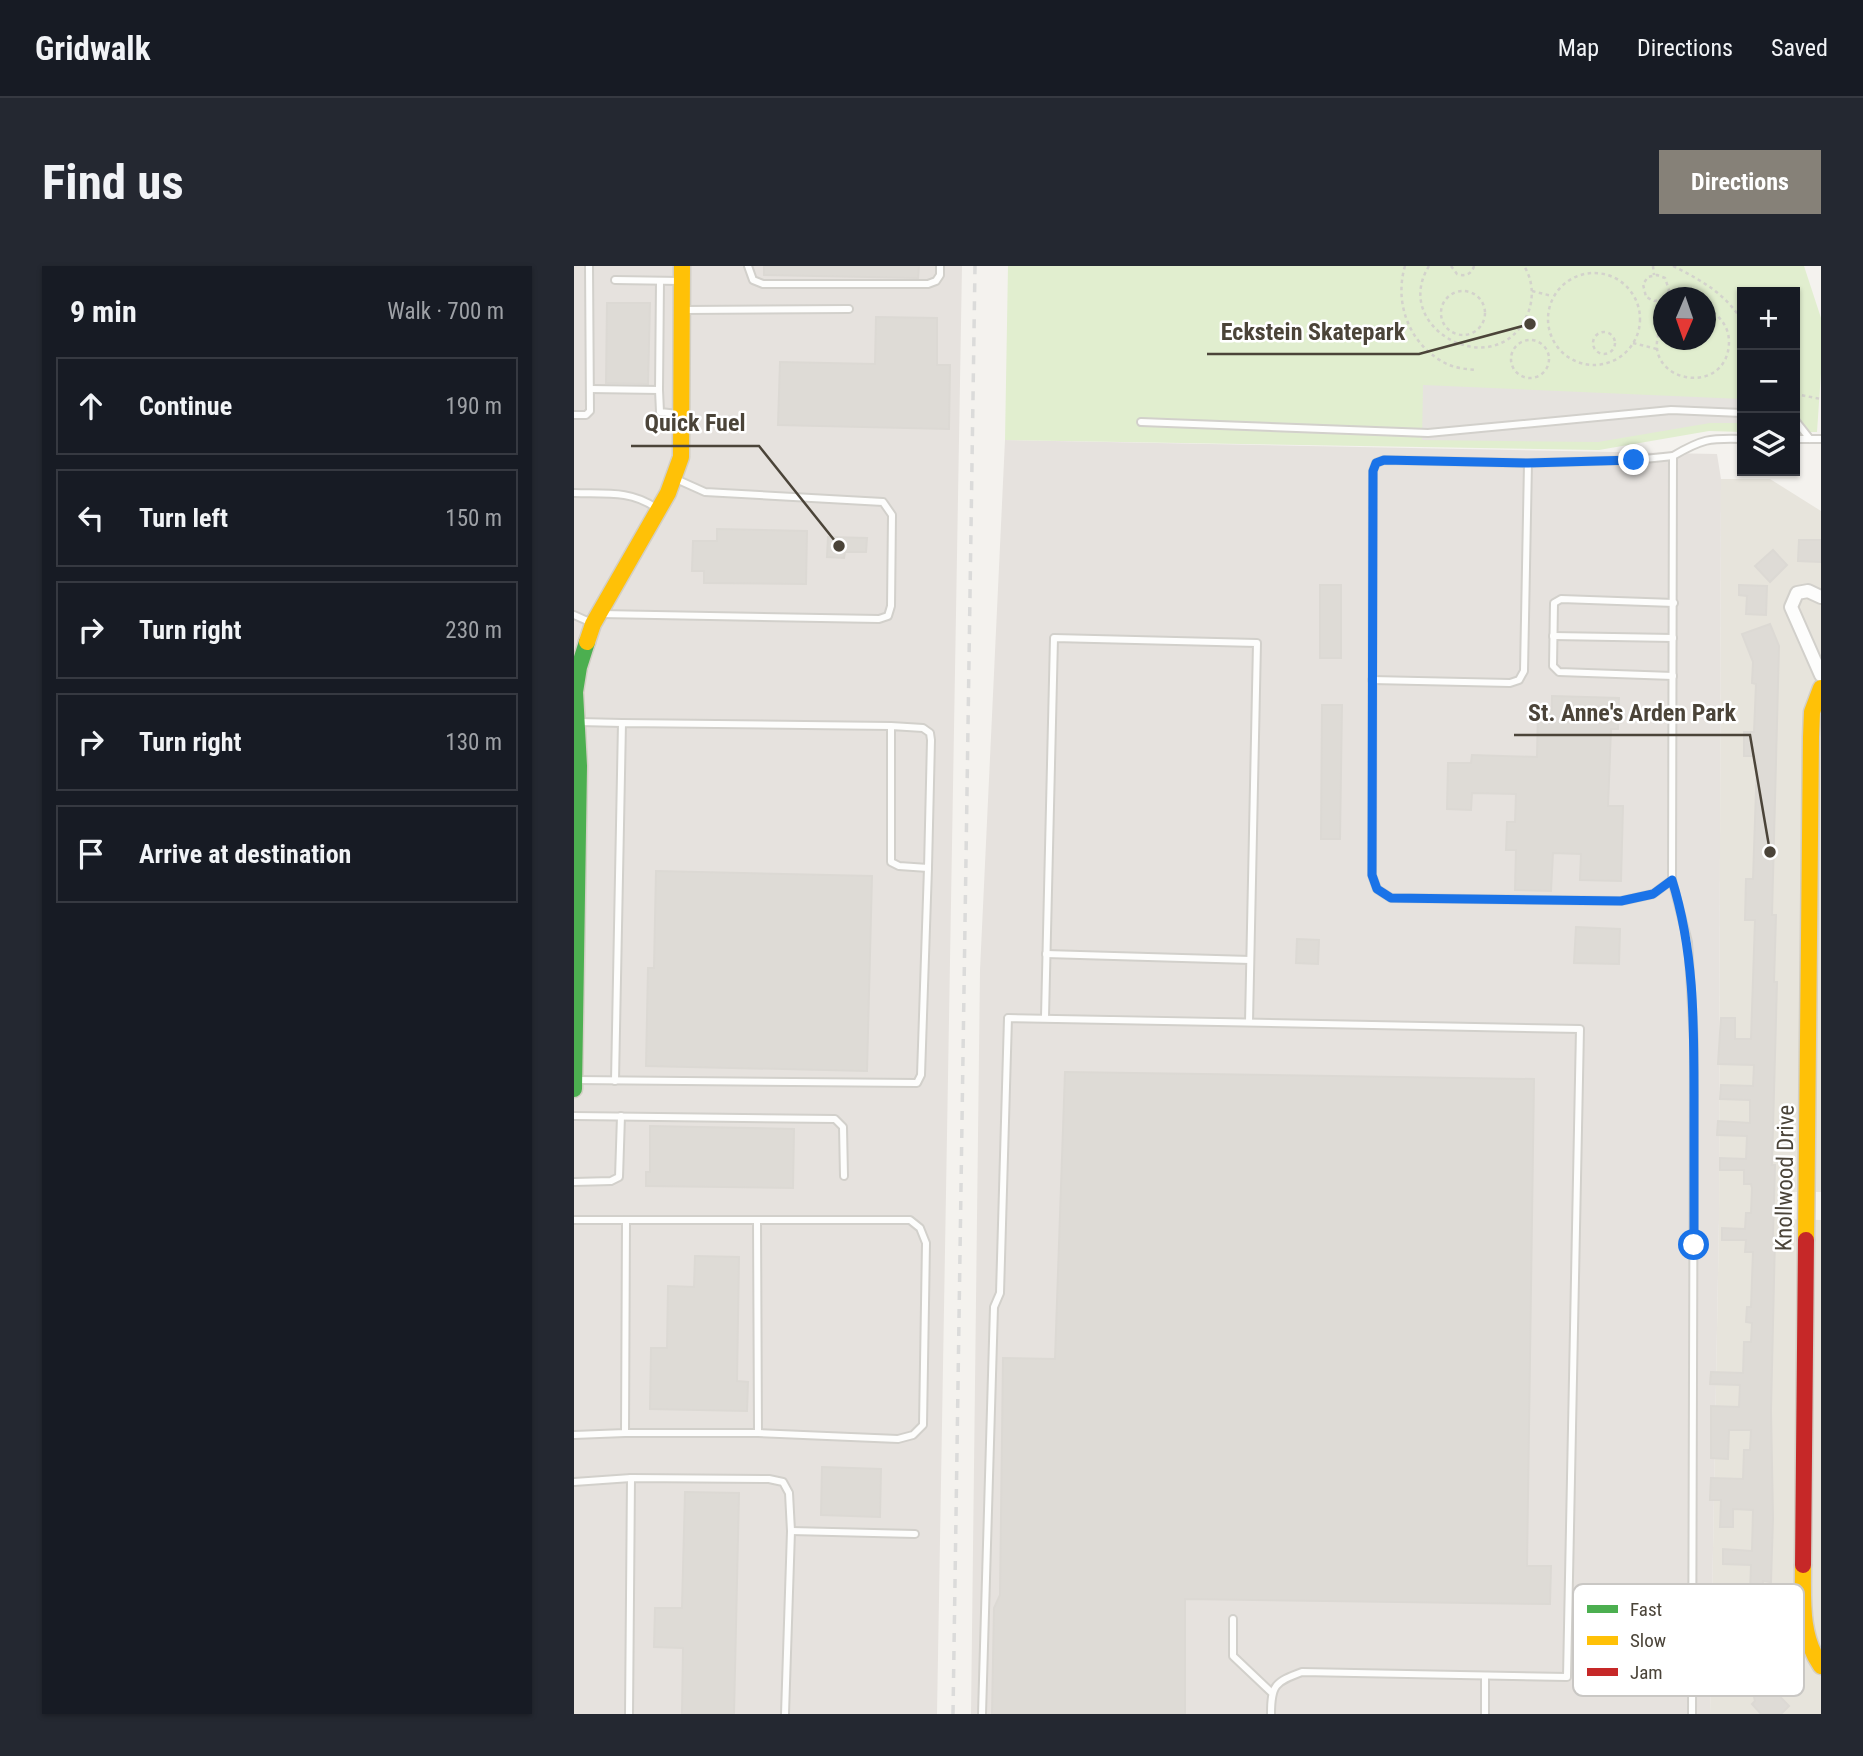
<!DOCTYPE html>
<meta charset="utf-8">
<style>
body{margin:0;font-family:"Roboto Condensed",sans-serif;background:#242831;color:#f1f3f6}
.controls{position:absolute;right:21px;top:21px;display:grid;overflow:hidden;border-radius:0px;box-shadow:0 2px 5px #0004}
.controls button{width:63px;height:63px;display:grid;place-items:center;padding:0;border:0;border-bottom:2px solid #363941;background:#171b24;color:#f1f3f6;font:35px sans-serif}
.compass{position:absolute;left:1079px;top:21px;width:63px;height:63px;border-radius:50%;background:#171b24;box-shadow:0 2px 5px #0004;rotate:182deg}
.stop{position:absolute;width:21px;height:21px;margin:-16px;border:5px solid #1a73e8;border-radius:50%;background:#fff}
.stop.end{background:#1a73e8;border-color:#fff;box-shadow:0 2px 7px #0008}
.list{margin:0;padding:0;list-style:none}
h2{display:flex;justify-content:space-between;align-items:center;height:91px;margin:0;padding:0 28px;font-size:30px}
h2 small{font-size:23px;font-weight:400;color:#9ea1a6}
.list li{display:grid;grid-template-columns:46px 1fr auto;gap:21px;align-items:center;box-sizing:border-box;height:98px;margin:0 14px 14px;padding:0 14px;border:2px solid #363941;border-radius:0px}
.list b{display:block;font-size:26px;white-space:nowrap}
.list em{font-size:23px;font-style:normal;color:#9ea1a6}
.icon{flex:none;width:38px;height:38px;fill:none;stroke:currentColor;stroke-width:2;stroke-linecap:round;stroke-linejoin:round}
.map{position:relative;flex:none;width:1247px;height:1448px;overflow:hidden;border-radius:0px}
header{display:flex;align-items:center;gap:42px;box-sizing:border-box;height:98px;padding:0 35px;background:#171b24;border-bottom:2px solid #363941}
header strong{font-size:33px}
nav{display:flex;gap:38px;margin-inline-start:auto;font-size:24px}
.intro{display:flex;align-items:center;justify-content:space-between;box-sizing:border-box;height:168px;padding:0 42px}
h1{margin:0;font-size:49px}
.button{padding:18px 32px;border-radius:0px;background:#868178;color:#fff;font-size:24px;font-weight:700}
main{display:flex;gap:42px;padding:0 42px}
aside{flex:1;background:#171b24;border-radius:0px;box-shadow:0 2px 5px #0004}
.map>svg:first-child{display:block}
</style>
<header>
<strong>Gridwalk</strong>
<nav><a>Map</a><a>Directions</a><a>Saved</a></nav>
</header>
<div class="intro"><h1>Find us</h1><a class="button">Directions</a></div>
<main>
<aside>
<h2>9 min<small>Walk · 700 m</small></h2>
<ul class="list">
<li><svg class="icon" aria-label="ahead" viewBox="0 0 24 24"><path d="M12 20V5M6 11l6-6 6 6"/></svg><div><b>Continue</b></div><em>190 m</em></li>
<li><svg class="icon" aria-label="left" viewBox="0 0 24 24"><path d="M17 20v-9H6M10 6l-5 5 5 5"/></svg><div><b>Turn left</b></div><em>150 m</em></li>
<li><svg class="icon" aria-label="right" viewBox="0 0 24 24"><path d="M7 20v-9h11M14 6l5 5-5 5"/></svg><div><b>Turn right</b></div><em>230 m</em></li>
<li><svg class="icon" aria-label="right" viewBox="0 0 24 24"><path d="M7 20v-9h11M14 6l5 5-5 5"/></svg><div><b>Turn right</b></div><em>130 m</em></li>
<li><svg class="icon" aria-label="arrive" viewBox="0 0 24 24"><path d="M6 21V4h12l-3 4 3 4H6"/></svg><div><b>Arrive at destination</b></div></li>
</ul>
</aside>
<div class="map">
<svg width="1247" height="1448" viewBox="0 0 1247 1448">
<rect width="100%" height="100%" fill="#f4f2ee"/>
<polygon fill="#e7e4dc" points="1147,213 1196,213 1247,245 1247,926 1206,926 1205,953 1247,954 1247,1448 1136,1448 1145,953"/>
<g fill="#e6e2de">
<polygon points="0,0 388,0 363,1448 0,1448"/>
<polygon points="431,174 1143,188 1147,213 1145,953 1136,1448 397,1448 406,704"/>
</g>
<path fill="#e1eecf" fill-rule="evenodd" d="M434 0H1230L1247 52V107L1243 166H1221V26H1168V166L1135 165 1025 184 431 174ZM1090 32H1132V74H1090Z"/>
<polygon fill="#e6e3df" points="849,119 1168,133 1168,157 1136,157 1024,176 848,174"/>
<g fill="#dedbd6" stroke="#dcd9d4" stroke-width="2">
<polygon points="190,0 345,0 344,12 190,9"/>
<polygon points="33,37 76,37 74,118 32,117"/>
<polygon points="302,51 363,52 363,99 376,99 375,163 204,159 206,96 301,98"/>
<polygon points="143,263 233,265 232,318 130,317 130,305 118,305 119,275 143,275"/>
<polygon points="254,271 293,272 292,286 271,286 270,292 253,291"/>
<polygon points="1225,274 1247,274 1247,296 1224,295"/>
<polygon points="1199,284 1213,299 1196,316 1181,300"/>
<rect x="746" y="319" width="21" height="73"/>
<polygon points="1165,319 1193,320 1192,349 1172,348 1173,330 1165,329"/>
<polygon points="1196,358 1205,380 1198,649 1202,649 1200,716 1203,716 1198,899 1201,899 1199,970 1201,971 1197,1145 1199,1252 1197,1316 1189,1315 1184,1384 1166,1383 1167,1364 1140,1368 1139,1355 1166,1351 1167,1327 1176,1327 1177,1299 1149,1298 1149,1283 1178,1285 1179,1244 1159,1243 1159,1261 1146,1261 1147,1234 1136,1234 1137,1212 1169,1213 1170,1184 1176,1184 1177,1164 1155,1164 1154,1193 1137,1192 1137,1140 1165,1141 1166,1119 1136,1118 1137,1106 1169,1107 1170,1076 1177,1076 1178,1057 1172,1056 1173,1041 1177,1041 1179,986 1171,986 1172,974 1148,974 1148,962 1171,963 1172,947 1177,947 1178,922 1177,918 1170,918 1170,904 1146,904 1146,892 1172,893 1173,870 1143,869 1144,855 1176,857 1176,834 1146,833 1147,819 1179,820 1180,799 1144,798 1147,752 1161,752 1161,773 1177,773 1181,654 1171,654 1172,613 1179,613 1183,495 1182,490 1170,490 1170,466 1180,466 1182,418 1178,417 1179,396 1168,368"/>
<polygon points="978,430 1045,432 1044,463 1037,463 1034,540 1049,540 1047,615 1006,614 1007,588 979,587 977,625 941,624 942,584 932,584 933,556 941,556 942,528 898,527 897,544 873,543 874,497 897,497 898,489 963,491 964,444 978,444"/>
<polygon points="748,439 768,439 766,573 747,573"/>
<polygon points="82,605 298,610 293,805 72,800 74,702 80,702"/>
<polygon points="1002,661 1046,663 1045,698 1000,697"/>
<polygon points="723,673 745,674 744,698 722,697"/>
<polygon points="491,806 960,813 953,1300 977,1300 976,1338 611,1333 611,1448 418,1448 420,1342 426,1329 429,1092 481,1093"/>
<polygon points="76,860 220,863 219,922 72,920 72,906 76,906"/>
<polygon points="121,990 165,991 163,1115 174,1116 173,1145 76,1143 77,1082 93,1082 94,1020 120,1021"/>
<polygon points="248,1201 307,1203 306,1251 247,1249"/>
<polygon points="111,1226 165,1227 160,1448 108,1448 109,1382 80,1381 81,1342 108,1342"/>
<polygon points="1196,1420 1215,1440 1207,1448 1187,1448 1178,1438 1181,1435 1180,1431"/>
</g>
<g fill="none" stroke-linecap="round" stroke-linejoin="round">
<defs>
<g id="lane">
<polyline points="174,0 179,14 189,18 354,18 362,15 366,9 366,0"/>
<polyline points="41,14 106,15"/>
<polyline points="111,44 275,43"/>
<polyline points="16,123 85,124 86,15"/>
<polyline points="85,124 86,146 104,148"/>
<polyline points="0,149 12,149 16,145 15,0"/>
<polyline points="1221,154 1236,173"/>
<polyline points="567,156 854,167 1097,144 1168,147"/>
<polyline points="1221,173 1247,173"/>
<path d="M0 227C30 228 57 224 82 242"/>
<polyline points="27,348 305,353 314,350 317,340 318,249 309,236 131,226 102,213"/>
<polyline points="0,349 18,357"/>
<polyline points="979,370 1099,372"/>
<polyline points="1099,410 985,406 979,400 980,337 987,333 1100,337"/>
<polyline points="798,414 936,417 945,414 950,405 954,197"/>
<polyline points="5,456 48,457"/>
<polyline points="1098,614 1079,628 1047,635 817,632 803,623 798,609 799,205 802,197 810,194 954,197 1061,194 1099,190"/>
<polyline points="472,688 676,694"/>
<polyline points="471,751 480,372 683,377 675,756"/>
<polyline points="2,814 343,817 347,809 354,602"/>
<polyline points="41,815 48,457 317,460 349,462 356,467 357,474 354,602 325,600 317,596 317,460"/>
<polyline points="0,850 261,853 269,861 270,910"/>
<polyline points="0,916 37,915 45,911 47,850"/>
<polyline points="0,954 52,954 51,1167 0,1169"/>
<polyline points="183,954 184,1167"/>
<polyline points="51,1167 184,1167 324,1173 339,1169 349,1159 352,977 346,962 336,954 52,954"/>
<polyline points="0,1216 57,1212"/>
<polyline points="217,1265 341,1268"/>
<polyline points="659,1353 659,1390 697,1426"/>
<polyline points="911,1410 911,1448"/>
<polyline points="55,1448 57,1212 195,1213 209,1216 215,1227 217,1265 211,1448"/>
<path d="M408 1448 420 1041 426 1027 434 752 1006 763 993 1411 728 1406C701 1416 697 1419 697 1448"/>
<path d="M1118 1448 1120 774 1114 676 1098 614 1099 190C1128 173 1135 172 1168 173"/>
</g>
<polyline id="street" points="1247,331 1234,325 1223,327 1217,341 1247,409"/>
<polyline id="fast" points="0,823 5,500 1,426 5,401 13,376"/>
<g id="slow">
<polyline points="13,376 19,358 94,227 107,191 108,0"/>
<polyline points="1232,974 1237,471 1238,446 1247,422"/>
<path d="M1229 1299C1229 1334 1226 1370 1247 1400"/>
</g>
<polyline id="jam" points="1229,1299 1232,974"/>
</defs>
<use href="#lane" stroke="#d2d0cb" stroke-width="10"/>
<use href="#street" stroke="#d2d0cb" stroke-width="16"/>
<use href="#fast" stroke="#d3cfc5" stroke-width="19"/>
<use href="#slow" stroke="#d3cfc5" stroke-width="19"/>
<use href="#jam" stroke="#d3cfc5" stroke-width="19"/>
<g stroke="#d3d2cc" stroke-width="2.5" stroke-dasharray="3.5 3.5" stroke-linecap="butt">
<path d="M831 0C820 37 835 77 869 96 879 102 891 103 902 104"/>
<path d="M855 0C815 64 925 120 954 47 960 32 959 14 950 0"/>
<path d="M877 0 883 8C891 11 898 8 900 0"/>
<polyline points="1079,0 1080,9"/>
<path d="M1099 0C1127 14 1152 28 1168 55"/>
<circle cx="1020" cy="53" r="46"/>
<polyline points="958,25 978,30"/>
<circle cx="889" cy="47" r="22"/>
<polyline points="1090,33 1080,35 1072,31 1069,18 1074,11 1083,9 1091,12 1095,24 1091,32"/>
<path d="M1090 55C1056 115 1154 136 1155 76 1155 60 1145 49 1132 42"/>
<circle cx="1030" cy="77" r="11"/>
<circle cx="956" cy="93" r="19"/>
<polyline points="1059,77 1083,83"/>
<polyline points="1221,128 1247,133"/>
</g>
<use href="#lane" stroke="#fdfdfc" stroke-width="6"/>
<use href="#street" stroke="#fdfdfc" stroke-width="12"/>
<use href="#fast" stroke="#4caf50" stroke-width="16"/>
<use href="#slow" stroke="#ffc107" stroke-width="16"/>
<use href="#jam" stroke="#c62828" stroke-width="16"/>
<polyline stroke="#dbdbda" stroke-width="3.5" stroke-dasharray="9 9" stroke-linecap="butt" points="379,1448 401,0"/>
</g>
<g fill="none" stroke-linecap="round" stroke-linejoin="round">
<path stroke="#1a73e8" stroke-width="9" d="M1060 194 954 197 810 194 802 197 799 205 798 609 803 623 817 632 1047 635 1079 628 1098 614C1120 684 1120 755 1120 828 1120 878 1120 929 1120 979"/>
</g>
<g text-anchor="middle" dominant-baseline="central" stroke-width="5" stroke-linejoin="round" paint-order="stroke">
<g font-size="23" fill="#4b4439" stroke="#fff">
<text transform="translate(1211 912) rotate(-89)">Knollwood Drive</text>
</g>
</g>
<rect x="999" y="1318" width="231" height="112" rx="10" fill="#fff" stroke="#c9c7c4" stroke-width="2"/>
<rect x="1013" y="1339" width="31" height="8" fill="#4caf50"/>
<rect x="1013" y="1370" width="31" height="9" fill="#ffc107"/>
<rect x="1013" y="1402" width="31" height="8" fill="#c62828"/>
<g font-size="19" fill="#4b4439">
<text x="1056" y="1350">Fast</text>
<text x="1056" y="1381">Slow</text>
<text x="1056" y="1413">Jam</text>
</g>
<path fill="none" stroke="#4b4439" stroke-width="2.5" d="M956 58L845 88H633M265 280L185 180H57M1196 586L1176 469H940"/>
<g fill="#4b4439" stroke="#fff" stroke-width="2.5">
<circle cx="956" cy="58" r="7"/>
<circle cx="265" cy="280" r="7"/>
<circle cx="1196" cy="586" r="7"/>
</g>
<g font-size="24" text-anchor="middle" font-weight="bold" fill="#4b4439" stroke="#fff" stroke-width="5" stroke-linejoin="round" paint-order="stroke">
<text x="739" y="74">Eckstein Skatepark</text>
<text x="121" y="165">Quick Fuel</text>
<text x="1058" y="455">St. Anne's Arden Park</text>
</g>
</svg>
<div class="controls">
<button>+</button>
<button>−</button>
<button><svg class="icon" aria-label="layers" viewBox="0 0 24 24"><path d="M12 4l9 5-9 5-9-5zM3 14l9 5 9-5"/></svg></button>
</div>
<svg class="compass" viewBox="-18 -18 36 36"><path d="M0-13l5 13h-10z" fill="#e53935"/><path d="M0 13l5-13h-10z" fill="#9ea1a6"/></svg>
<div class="stop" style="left:1120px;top:979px"></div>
<div class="stop end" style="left:1060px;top:194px"></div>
</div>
</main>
